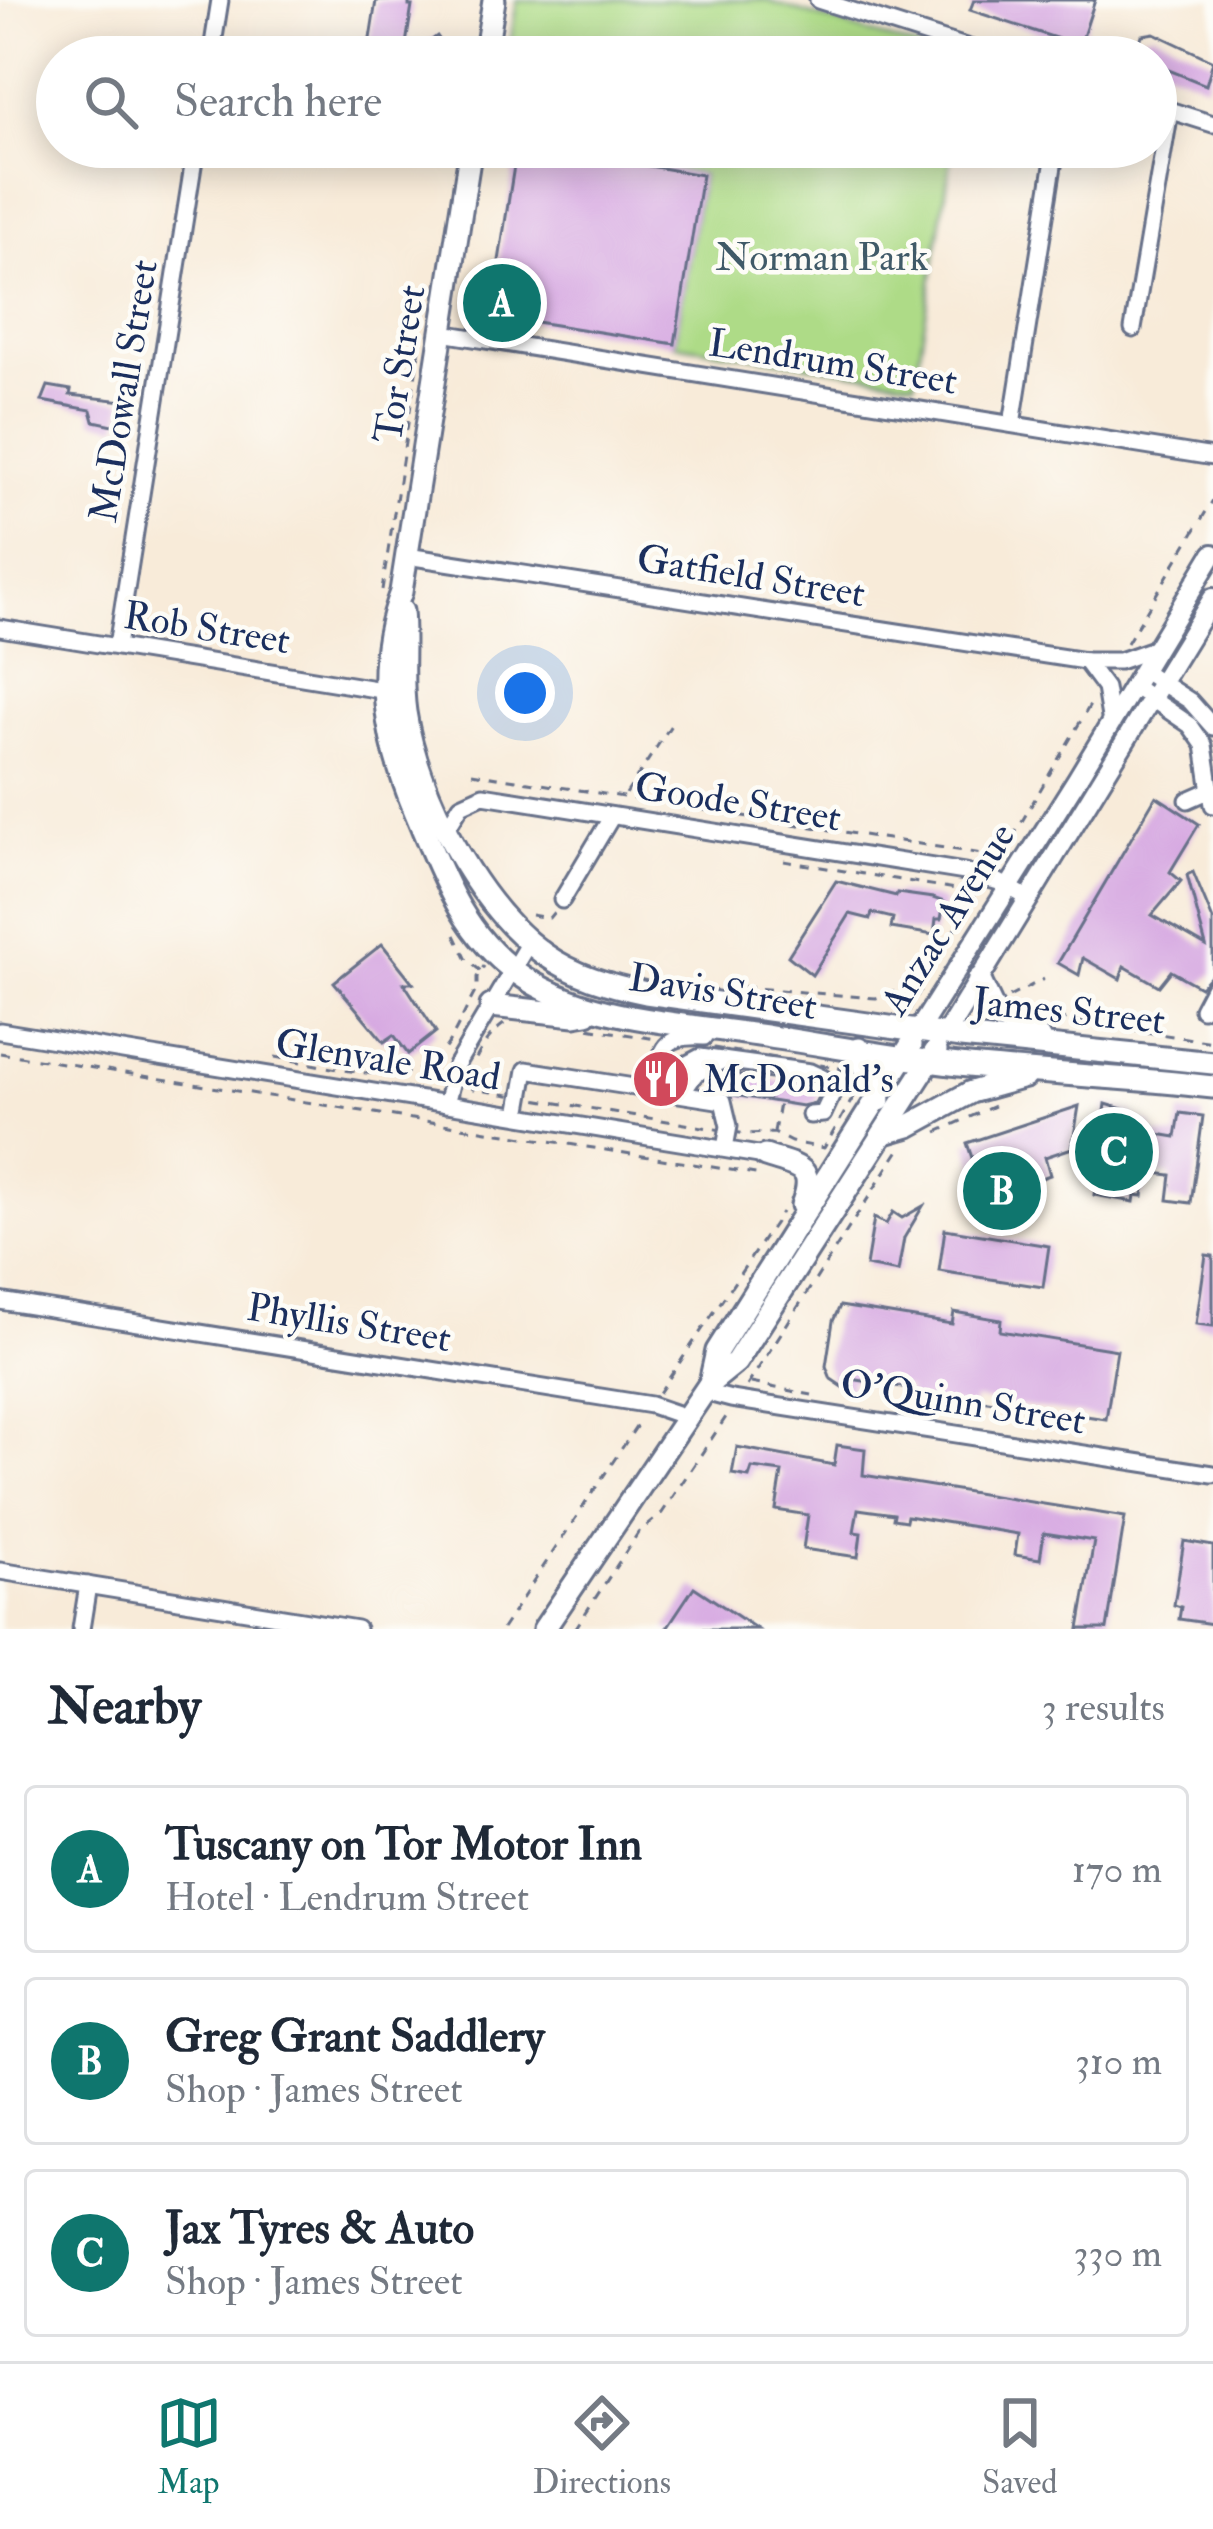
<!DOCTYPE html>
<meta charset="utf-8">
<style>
body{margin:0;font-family:"IM FELL Double Pica",serif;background:#f6f6f7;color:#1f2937}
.you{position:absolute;left:525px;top:693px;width:42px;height:42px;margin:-30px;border:9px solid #fff;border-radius:50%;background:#1a73e8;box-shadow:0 0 0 18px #1a73e833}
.badge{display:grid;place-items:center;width:78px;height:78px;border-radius:50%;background:#0f766e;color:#fff;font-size:39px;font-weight:700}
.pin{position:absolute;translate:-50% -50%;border:6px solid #fff;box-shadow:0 3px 12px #0006}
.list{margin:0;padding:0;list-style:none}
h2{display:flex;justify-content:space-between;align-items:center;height:156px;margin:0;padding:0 48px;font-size:51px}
h2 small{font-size:39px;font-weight:400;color:#747a83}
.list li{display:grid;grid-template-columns:78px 1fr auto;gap:36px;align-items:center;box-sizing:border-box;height:168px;margin:0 24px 24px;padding:0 24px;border:3px solid #e0e1e3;border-radius:12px}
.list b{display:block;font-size:45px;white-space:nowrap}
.list p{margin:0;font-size:39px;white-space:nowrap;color:#747a83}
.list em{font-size:39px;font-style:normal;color:#747a83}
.icon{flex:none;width:66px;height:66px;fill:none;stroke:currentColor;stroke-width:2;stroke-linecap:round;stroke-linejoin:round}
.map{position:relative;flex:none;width:1213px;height:1629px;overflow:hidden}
.search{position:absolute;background:#fff;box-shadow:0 6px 30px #0003;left:36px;right:36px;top:36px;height:132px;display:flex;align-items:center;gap:30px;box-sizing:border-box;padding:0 42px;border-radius:66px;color:#747a83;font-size:45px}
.sheet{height:732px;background:#fff}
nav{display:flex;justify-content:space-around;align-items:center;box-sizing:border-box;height:168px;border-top:3px solid #e0e1e3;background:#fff;font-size:33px;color:#747a83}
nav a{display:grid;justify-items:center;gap:6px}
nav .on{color:#0f766e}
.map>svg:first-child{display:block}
</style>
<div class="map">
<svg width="1213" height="1629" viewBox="0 0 1213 1629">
<rect width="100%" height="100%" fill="#fdfcf7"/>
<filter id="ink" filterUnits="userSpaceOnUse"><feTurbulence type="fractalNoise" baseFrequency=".00833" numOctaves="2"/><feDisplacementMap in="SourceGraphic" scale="24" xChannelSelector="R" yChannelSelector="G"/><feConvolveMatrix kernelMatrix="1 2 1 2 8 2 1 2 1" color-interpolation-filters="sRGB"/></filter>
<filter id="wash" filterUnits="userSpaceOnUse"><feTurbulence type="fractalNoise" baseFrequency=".004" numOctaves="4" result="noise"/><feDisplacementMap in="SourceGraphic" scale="48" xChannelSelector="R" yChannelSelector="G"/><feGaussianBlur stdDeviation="2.7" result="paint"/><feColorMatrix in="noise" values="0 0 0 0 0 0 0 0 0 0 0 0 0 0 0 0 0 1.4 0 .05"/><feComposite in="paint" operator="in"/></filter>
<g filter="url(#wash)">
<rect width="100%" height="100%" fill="#f8ebd9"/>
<g fill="#aedb87" stroke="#648572" stroke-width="3">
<polygon points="517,0 765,0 945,57 508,57"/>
<polygon points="539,147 953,147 915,382 675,344 702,175"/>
</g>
<g id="blocks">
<g fill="#d6a7e1">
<polygon points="409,0 409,6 412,6 404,57 393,49 369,45 376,1"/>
<polygon points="974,0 1095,0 1080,46 970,10"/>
<polygon points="1154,33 1213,61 1206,85 1156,65 1156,57 1140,57 1136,53 1142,35"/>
<polygon points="437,36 452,57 409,57"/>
<polygon points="517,147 539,147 702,175 675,344 499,316 492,305"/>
<polygon points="48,386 71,390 70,395 124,401 118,426 94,421 91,410 42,401"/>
<polygon points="1156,796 1199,824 1170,872 1181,881 1152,915 1206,946 1187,875 1193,872 1213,920 1213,973 1200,987 1171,971 1159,986 1124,966 1120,979 1083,958 1079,975 1058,963"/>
<polygon points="836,881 896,896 897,893 933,898 944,902 941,919 936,919 934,935 891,928 893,918 872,913 870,919 850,914 812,975 788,956"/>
<polygon points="382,944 413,983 404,983 436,1032 408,1054 394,1035 384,1042 334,982"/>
<polygon points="727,1073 807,1084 814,1087 818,1097 815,1103 802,1106 733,1095 735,1085 725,1083"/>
<polygon points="1106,1104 1135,1113 1133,1117 1153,1125 1152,1133 1176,1137 1180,1113 1203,1116 1191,1203 1168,1200 1171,1175 1146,1172 1143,1196 1135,1195 1134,1202 1094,1195"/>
<polygon points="1079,1106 1072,1148 1045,1157 1050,1175 1019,1186 1022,1197 990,1212 967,1143"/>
<polygon points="923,1206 904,1238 898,1272 866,1266 874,1218 886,1224 893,1212 902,1218"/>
<polygon points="945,1229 1049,1246 1043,1287 939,1271"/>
<polygon points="1206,1255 1213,1256 1213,1326 1196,1324"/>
<polygon points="840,1306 952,1324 954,1312 1001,1320 1000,1331 1117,1350 1106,1419 974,1399 973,1406 907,1396 908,1388 851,1379 850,1388 843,1387 831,1379 826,1366 833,1321"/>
<polygon points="837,1445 865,1449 863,1475 1125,1517 1107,1629 1079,1629 1094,1541 1044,1533 1040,1559 1015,1555 1018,1534 907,1516 906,1521 893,1519 894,1514 858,1509 854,1532 861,1533 858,1557 803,1549 808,1515 776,1510 782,1472 752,1468 749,1477 732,1474 737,1447 834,1465"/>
<polygon points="1184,1541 1213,1546 1213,1624 1179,1619 1181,1607 1174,1605"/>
<polygon points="694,1587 757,1629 666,1629"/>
</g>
</g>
</g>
<g filter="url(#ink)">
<use href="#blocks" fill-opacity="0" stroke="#687189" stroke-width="3"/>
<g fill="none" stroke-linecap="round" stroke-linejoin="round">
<defs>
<g id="minor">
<polyline points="818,0 997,57"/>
<polyline points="211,57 220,0"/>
<polyline points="1156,106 1213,124"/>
<polyline points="1133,329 1170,111"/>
<polyline points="442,333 1213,457"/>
<polyline points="1012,424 1056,147"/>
<polyline points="407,556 1085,661 1119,661 1156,648"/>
<polyline points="0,628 394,692"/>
<polyline points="117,646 196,147"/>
<polyline points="1085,661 1105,688 1111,723"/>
<polyline points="1142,670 1190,701 1213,727"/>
<polyline points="1133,686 1190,725 1204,745 1213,805"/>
<polyline points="1188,800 1213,789"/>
<polyline points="447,828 461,805 483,795 965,872 999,882 1030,899"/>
<polyline points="562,900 612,816"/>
<polyline points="1202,1009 1213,988"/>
<polyline points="0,1031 765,1156"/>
<polyline points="684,1088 685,1065 700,1057 810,1072 823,1078 831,1097 823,1114 810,1115"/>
<path d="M655 1090C661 1052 659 1034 704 1037"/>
<polyline points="683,1092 695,1074 724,1060"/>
<polyline points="446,1104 456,1065 529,942"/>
<polyline points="518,1115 526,1070 723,1101 729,1126 725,1148"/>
<polyline points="0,1301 651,1405 686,1417"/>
<polyline points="704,1392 731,1399 1213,1474"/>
<polyline points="0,1571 357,1629"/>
<polyline points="81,1629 88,1585"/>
</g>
<g id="major">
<polyline points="918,1031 1077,779 1213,554"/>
<polyline points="945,1035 1213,598"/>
</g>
<g id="highway">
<polyline points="485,57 494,0"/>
<path d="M471 147 401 592C372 667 385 741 416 813 441 872 462 933 516 972 582 1020 673 1022 751 1034 820 1044 889 1057 959 1065 1043 1074 1128 1077 1213 1087"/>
<path d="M402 611C405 644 400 678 405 712 417 793 476 905 544 954 575 976 609 985 646 993L961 1037 1213 1063"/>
<polyline points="979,979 996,1015 1039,1038"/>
<polyline points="491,1006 575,1015 587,1013"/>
<polyline points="859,1049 871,1086 880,1100"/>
<polyline points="885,1133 909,1126 971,1092 1025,1077"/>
<path d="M765 1156C798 1167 817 1166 802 1205"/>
<polyline points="710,1383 717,1351 911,1045"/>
<polyline points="544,1629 710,1383 736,1362 936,1051"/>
</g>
</defs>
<use href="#minor" stroke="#687189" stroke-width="21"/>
<use href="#major" stroke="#687189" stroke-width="24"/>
<use href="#highway" stroke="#687189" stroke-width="27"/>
<g stroke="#687189" stroke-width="3" stroke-dasharray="9 9" stroke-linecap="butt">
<polyline points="382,590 423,327"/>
<polyline points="1127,643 1213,500"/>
<polyline points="472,773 1001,857 1090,705"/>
<polyline points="626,794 673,722"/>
<polyline points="784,861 974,892"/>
<polyline points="531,915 549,918 554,912"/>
<polyline points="455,935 467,960 486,975"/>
<polyline points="743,987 876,998 926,981"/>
<polyline points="1009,997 1044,979"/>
<polyline points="908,1012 974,895"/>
<polyline points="1039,1016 1213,1042"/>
<path d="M518 1017 839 1068 850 1076 853 1098 824 1148 791 1142 774 1133 746 1134 473 1089 468 1083C472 1058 493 1024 518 1017Z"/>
<polyline points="0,1053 762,1175"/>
<path d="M275 1057C314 1063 401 1089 433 1062 452 1046 464 1010 477 989V977L484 966"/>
<polyline points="774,1132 779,1103"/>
<polyline points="937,1132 994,1106"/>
<polyline points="751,1383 812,1395"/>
<polyline points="747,1386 901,1147"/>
<polyline points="659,1393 782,1212"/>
<polyline points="502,1629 640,1421"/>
<polyline points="575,1629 638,1533 662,1513 728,1414"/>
</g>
<use href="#minor" stroke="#fff" stroke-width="15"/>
<use href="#major" stroke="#fff" stroke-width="18"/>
<use href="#highway" stroke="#fff" stroke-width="21"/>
</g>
</g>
<defs>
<symbol id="restaurant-disc" viewBox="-11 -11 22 22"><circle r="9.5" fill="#d1495b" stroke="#fdfcf7"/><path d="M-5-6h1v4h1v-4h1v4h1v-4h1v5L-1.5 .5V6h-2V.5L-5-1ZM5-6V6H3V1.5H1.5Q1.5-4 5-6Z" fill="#fff"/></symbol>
</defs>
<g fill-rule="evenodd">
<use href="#restaurant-disc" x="628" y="1046" width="66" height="66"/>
</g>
<g text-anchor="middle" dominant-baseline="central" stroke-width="9" stroke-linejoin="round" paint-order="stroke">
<g font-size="39" fill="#405a68" stroke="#fdfcf7">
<text x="822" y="257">Norman Park</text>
</g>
<g font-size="39" fill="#1b2f5e" stroke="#fdfcf7">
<text transform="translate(833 362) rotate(9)">Lendrum Street</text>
<text transform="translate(400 364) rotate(-81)">Tor Street</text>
<text transform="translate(124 391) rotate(-81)">McDowall Street</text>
<text transform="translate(751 576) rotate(9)">Gatfield Street</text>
<text transform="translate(207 628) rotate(9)">Rob Street</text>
<text transform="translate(738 802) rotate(9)">Goode Street</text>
<text transform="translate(948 919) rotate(-58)">Anzac Avenue</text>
<text transform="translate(723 992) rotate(9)">Davis Street</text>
<text transform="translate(1069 1011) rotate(6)">James Street</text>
<text transform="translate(388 1060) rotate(9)">Glenvale Road</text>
<text transform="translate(349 1323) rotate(9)">Phyllis Street</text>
<text transform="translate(963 1402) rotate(9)">O'Quinn Street</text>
</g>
<g font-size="39" fill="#1b2f5e" stroke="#fdfcf7" text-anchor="start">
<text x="703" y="1079">McDonald's</text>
</g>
</g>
</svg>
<div class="you"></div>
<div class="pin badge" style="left:502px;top:303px">A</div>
<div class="pin badge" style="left:1002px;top:1191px">B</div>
<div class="pin badge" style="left:1114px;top:1152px">C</div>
<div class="search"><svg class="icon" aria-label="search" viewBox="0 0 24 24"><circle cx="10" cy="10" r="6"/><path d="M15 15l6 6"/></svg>Search here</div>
</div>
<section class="sheet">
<h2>Nearby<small>3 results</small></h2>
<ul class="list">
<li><span class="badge">A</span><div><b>Tuscany on Tor Motor Inn</b><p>Hotel · Lendrum Street</p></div><em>170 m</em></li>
<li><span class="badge">B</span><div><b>Greg Grant Saddlery</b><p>Shop · James Street</p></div><em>310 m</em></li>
<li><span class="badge">C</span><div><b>Jax Tyres &amp; Auto</b><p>Shop · James Street</p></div><em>330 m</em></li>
</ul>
</section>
<nav>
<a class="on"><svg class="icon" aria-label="map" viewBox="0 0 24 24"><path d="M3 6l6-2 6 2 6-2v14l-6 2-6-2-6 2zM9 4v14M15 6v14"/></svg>Map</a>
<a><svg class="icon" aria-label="directions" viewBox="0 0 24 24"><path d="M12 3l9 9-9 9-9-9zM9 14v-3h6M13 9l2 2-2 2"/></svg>Directions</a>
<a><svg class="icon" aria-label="saved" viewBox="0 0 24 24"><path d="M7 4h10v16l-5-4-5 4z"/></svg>Saved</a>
</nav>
